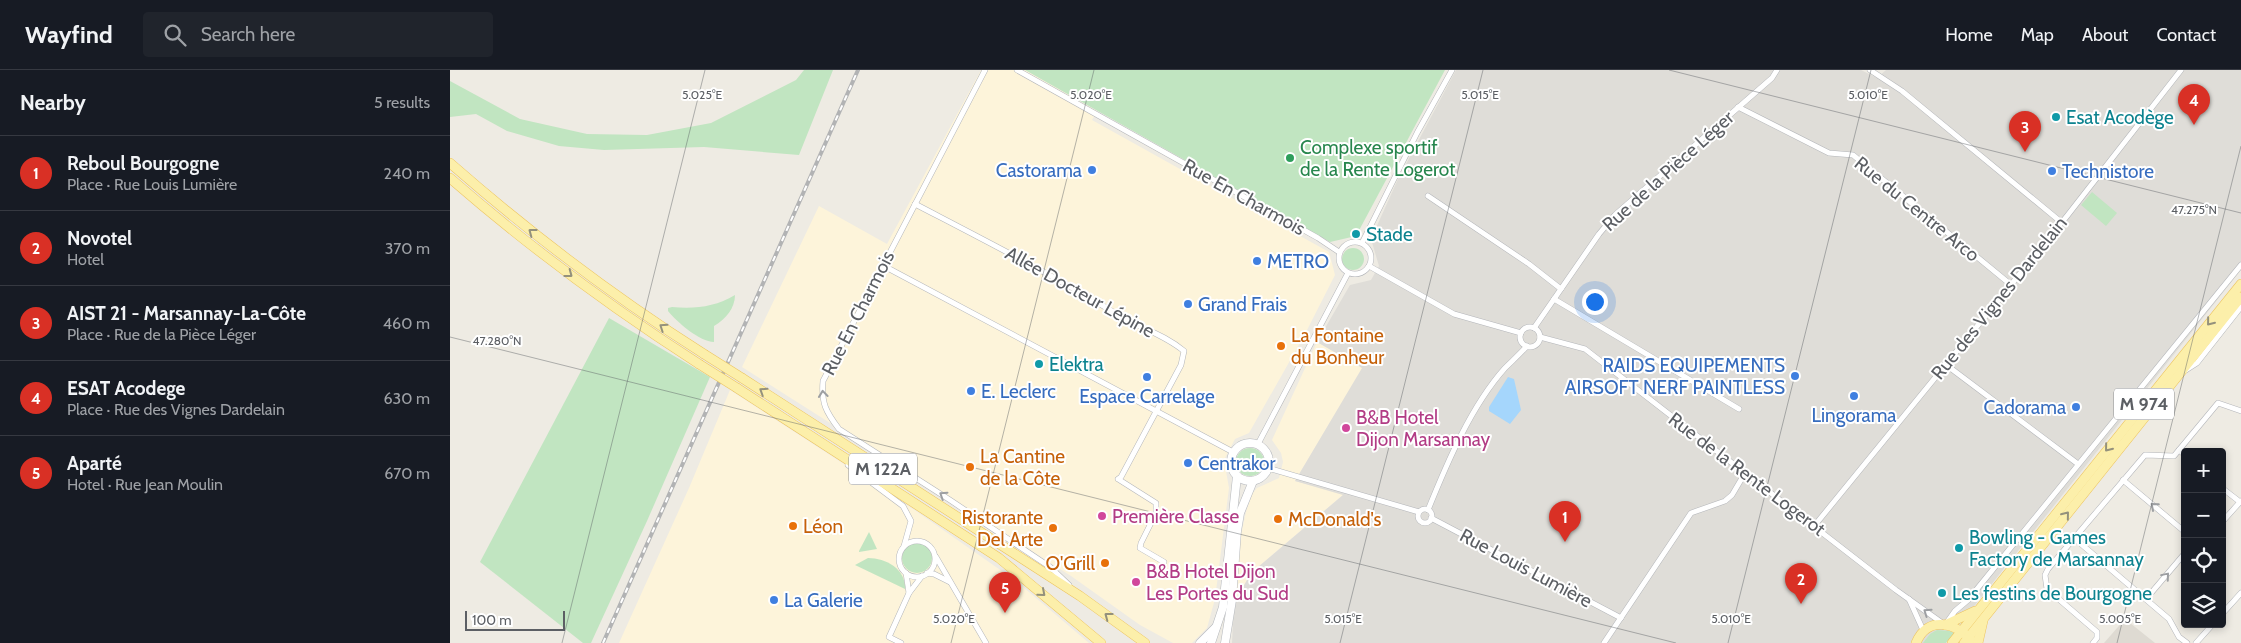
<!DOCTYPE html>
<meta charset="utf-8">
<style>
body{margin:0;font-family:Cabin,sans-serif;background:#20242c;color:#f1f3f6}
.controls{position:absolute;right:15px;bottom:15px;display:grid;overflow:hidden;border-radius:5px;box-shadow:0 2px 8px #0003}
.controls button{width:45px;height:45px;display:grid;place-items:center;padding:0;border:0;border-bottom:1px solid #363941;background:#171b24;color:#f1f3f6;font:25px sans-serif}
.scale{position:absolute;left:15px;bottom:12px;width:100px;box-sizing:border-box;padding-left:5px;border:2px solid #5c5f64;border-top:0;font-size:14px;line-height:18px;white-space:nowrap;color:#5c5f64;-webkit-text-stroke:4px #fff;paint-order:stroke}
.you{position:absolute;left:1144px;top:231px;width:18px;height:18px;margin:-12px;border:4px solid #fff;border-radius:50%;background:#1a73e8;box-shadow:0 0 0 8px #1a73e833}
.badge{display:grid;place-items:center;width:32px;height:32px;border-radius:50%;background:#d93025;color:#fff;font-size:16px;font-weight:700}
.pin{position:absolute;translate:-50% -41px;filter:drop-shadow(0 1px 2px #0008)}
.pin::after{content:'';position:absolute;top:26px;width:18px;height:15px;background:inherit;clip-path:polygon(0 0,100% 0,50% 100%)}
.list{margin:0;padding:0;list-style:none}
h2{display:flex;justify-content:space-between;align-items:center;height:65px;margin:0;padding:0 20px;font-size:21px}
h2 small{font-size:16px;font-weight:400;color:#9ea1a6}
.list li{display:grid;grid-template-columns:32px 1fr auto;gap:15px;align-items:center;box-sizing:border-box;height:75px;padding:0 20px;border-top:1px solid #363941}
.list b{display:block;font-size:19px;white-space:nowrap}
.list p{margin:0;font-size:16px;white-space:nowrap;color:#9ea1a6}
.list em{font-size:16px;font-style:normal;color:#9ea1a6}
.icon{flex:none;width:28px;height:28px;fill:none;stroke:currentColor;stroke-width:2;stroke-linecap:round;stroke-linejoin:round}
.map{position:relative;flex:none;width:1791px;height:573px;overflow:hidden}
header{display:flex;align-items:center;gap:30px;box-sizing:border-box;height:70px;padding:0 25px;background:#171b24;border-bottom:1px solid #363941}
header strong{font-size:24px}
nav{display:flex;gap:28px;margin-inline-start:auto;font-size:18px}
.search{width:350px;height:45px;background:#20242c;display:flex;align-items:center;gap:12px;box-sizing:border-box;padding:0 18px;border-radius:5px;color:#9ea1a6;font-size:19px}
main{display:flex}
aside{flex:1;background:#171b24}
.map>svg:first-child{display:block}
</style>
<header>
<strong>Wayfind</strong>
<div class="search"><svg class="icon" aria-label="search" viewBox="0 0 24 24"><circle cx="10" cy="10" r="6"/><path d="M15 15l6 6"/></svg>Search here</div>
<nav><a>Home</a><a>Map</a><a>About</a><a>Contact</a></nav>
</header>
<main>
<aside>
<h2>Nearby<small>5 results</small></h2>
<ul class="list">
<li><span class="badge">1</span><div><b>Reboul Bourgogne</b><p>Place · Rue Louis Lumière</p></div><em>240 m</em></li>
<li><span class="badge">2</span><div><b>Novotel</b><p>Hotel</p></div><em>370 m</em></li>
<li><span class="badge">3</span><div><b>AIST 21 - Marsannay-La-Côte</b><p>Place · Rue de la Pièce Léger</p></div><em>460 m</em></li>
<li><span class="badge">4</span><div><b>ESAT Acodege</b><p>Place · Rue des Vignes Dardelain</p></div><em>630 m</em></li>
<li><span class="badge">5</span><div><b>Aparté</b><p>Hotel · Rue Jean Moulin</p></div><em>670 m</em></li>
</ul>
</aside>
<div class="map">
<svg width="1791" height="573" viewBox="0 0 1791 573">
<rect width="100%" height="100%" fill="#eeebe3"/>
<g fill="#fdf4da">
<polygon points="531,0 575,0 647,41 642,50 879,182 885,205 855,264 799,363 785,369 774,390 779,418 765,529 757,558 742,573 723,573 690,555 621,506 292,297 369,136 437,174"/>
<polygon points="867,272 913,298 845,411 894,424 801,503 784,533 790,469 796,442 802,424 807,418 829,408 833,392 831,383 822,370"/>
<polygon points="280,320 466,441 566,511 639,573 169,573 239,418"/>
</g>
<polygon fill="#dfddd8" points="1006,0 1411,0 1427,8 1436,0 1791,0 1791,200 1495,573 782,573 784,533 801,503 893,425 845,411 912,298 867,272 900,215 921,210 929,196 921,169 948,109"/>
<polygon fill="#dedad2" points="1675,549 1705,573 1654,573"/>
<g fill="#c1e5c1">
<polygon points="354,0 383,0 349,85 254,77 154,80 109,76 57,61 26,44 0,47 0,11 70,49 137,64 197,65 261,53 346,10"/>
<polygon points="575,0 995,0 906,166 880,172"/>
<polygon points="1642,122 1667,143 1656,156 1631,135"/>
<circle cx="903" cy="189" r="11"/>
<path d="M285 225C285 238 276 249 264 256V272C250 272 227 252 218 241V238L222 237C245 239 265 237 285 225Z"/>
<polygon points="159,248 260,307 197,451 141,573 133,573 30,492"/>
<circle cx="800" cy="392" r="14"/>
<polygon points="419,462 427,479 409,482 409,481"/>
<circle cx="467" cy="488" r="15"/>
<path d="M418 488C436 488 456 499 455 519L405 495Z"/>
<polygon points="1487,560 1500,561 1504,563 1496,573 1473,573 1480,564"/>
</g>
<polygon fill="#a5d6fc" points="1058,307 1064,309 1071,340 1060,354 1039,341 1039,337"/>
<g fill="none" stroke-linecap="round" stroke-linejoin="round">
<defs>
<g id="street">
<path d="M535 0 373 311C371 333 376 342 389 359L500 430 600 497 619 515"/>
<polyline points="567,0 868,168 889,182"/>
<polyline points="1420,0 1452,21 1611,152"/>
<polyline points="1288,37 1379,83 1403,85 1560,214"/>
<polyline points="978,126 1079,194 1111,219"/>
<path d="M465 134C534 170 603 205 670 246 691 258 715 265 734 281L731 295 671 407 668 409 706 433V443L691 473 690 478 714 492"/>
<circle cx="905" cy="188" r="16"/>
<polyline points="912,173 967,63 1002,0"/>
<polyline points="432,195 783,382"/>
<polyline points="919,196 1004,244 1071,263"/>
<polyline points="1104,229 1289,339"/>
<circle cx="1080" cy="267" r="10"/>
<polyline points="1084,258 1149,164 1165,145 1322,8 1327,0"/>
<polyline points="1090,267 1135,279 1446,520 1495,555 1505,541 1518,530 1791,195"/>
<polyline points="1495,294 1628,394"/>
<polyline points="1736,300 1747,293 1791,237"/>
<polyline points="808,374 898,203"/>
<polyline points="1729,380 1735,385"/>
<polyline points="398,395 453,436 461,451 454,476"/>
<polyline points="818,398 969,442"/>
<polyline points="1673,410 1735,462"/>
<polyline points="1772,418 1790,432 1791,431"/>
<circle cx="975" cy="446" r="7"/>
<path d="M978 440C997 393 1021 336 1055 298 1062 291 1070 284 1077 276"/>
<polyline points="981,448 1171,548"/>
<polyline points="1773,451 1790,432"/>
<polyline points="1365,455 1617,146 1731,0"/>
<polyline points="1624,468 1719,549 1729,567 1737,573"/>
<circle cx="467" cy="489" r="18"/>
<polyline points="486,487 536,573"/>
<polyline points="456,503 459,523"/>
<polyline points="477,503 484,504 500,512"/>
<polyline points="1459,529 1473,560"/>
<polyline points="1696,529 1735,483"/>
<polyline points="1772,544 1791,523"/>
<polyline points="451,573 439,567 459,523 472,506"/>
<polyline points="1154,573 1241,443 1275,431 1282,425 1295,403"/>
<polyline points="1643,573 1647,568 1647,562 1597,519 1595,505 1598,499 1695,385 1724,386 1768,333 1791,341"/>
<polyline points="1746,573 1763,554"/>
</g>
<g id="secondary">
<circle cx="800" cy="392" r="19"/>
<polyline points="750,573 766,557"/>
<polyline points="761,573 773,537 787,406"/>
<polyline points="775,573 782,530 787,461 790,443 803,411"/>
</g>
<g id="primary">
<path d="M0 93C80 163 164 227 254 284"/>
<path d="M0 108C78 176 162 238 249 294"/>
<polyline points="292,308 630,526 695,573"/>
<polyline points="287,318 549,488 651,573"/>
<polyline points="1495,555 1525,541"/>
<path d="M1466 573C1478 544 1507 553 1524 573"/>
<polyline points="1502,573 1791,214"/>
<polyline points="1514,573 1791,227"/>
<polyline points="1528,573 1533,551"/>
</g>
</defs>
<use href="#street" stroke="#b4b6ba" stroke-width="6"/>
<use href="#secondary" stroke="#b5b8bd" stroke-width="9"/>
<use href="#primary" stroke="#edc45e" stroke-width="10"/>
<use href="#street" stroke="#fff" stroke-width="5"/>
<use href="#secondary" stroke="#fff" stroke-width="8"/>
<use href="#primary" stroke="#fcefaa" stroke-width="9"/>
<defs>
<polyline id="rail" points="153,573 408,0"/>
</defs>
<use href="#rail" stroke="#b2b3b4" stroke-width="4"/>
<use href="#rail" stroke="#fff" stroke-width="2" stroke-dasharray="5.5" stroke-linecap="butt"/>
<defs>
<g id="primary-bridge">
<polyline points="254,284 292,308"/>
<polyline points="249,294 287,318"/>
</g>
</defs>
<use href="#primary-bridge" stroke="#edc45e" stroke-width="10" stroke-linecap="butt"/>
<use href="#primary-bridge" stroke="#fcefaa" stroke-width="9"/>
</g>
<defs><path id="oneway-chevron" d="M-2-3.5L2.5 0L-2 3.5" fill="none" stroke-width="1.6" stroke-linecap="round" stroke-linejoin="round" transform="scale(1.25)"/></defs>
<g stroke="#94917c">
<use href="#oneway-chevron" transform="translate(82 162) rotate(-143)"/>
<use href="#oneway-chevron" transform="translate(119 204) rotate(37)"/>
<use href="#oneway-chevron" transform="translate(1760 252) rotate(129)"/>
<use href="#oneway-chevron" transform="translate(213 257) rotate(-146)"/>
<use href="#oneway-chevron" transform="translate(313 321) rotate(-147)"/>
<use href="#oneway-chevron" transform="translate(1658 378) rotate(129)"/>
<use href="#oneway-chevron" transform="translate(1616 445) rotate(-51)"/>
<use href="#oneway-chevron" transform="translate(592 523) rotate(41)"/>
<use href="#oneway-chevron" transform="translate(658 546) rotate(-143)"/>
</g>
<g stroke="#9d9fa2">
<use href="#oneway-chevron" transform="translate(373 324) rotate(-96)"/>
<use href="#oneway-chevron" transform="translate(493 425) rotate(-147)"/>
<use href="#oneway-chevron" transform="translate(1704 436) rotate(-139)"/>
<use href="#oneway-chevron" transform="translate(1716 506) rotate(-50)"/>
<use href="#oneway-chevron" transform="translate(1477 542) rotate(-145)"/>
</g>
<path fill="none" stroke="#5c5f64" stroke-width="1" stroke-opacity="0.45" d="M1219 0 1791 143M0 267 1226 573M112 573 255 0M501 573 644 0M890 573 1033 0M1278 573 1421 0M1667 573 1791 76"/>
<g fill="#0f9aa8" stroke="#fff" stroke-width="2">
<circle cx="1606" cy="47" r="5"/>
<circle cx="906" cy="164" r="5"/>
<circle cx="589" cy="294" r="5"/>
<circle cx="1509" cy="478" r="5"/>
<circle cx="1492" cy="523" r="5"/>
</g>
<circle fill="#2e9e5b" stroke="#fff" stroke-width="2" cx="840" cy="88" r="5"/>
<g fill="#3f7fe0" stroke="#fff" stroke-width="2">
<circle cx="642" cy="100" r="5"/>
<circle cx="1602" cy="101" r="5"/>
<circle cx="807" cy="191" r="5"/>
<circle cx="738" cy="234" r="5"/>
<circle cx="1345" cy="306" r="5"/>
<circle cx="697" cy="307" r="5"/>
<circle cx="521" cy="321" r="5"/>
<circle cx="1404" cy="326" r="5"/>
<circle cx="1626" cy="337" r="5"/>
<circle cx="738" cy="393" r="5"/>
<circle cx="324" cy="530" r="5"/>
</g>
<g fill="#e8710a" stroke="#fff" stroke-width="2">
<circle cx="831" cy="276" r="5"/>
<circle cx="520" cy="397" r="5"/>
<circle cx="828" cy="449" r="5"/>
<circle cx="343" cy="456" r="5"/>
<circle cx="603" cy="458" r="5"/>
<circle cx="655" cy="493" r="5"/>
</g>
<g fill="#d1479c" stroke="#fff" stroke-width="2">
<circle cx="896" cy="358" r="5"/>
<circle cx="652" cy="446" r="5"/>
<circle cx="686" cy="512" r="5"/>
</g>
<g text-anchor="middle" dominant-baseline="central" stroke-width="4" stroke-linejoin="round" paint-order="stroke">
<g fill="#fff" stroke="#8d8f92" stroke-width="1">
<rect x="1664" y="318.5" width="60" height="31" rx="4"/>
<rect x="399" y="383.5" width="68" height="31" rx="4"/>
</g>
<g font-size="18" font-weight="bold" fill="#5c5f64">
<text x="1694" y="334">M 974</text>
<text x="433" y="399">M 122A</text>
</g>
<g font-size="19" fill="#0d838f" stroke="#fff" text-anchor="start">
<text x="1616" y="47">Esat Acodège</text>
<text x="916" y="164">Stade</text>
<text x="599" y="294">Elektra</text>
<text x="1519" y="467">Bowling - Games<tspan x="1519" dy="22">Factory de Marsannay</tspan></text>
<text x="1502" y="523">Les festins de Bourgogne</text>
</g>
<g font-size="19" fill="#27864d" stroke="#fff" text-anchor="start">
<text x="850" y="77">Complexe sportif<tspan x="850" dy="22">de la Rente Logerot</tspan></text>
</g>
<g font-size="19" fill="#366cbe" stroke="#fff" text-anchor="start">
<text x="632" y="100" text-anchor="end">Castorama</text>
<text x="1612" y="101">Technistore</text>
<text x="817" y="191">METRO</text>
<text x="748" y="234">Grand Frais</text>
<text x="1335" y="295" text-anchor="end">RAIDS EQUIPEMENTS<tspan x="1335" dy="22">AIRSOFT NERF PAINTLESS</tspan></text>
<text x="531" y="321">E. Leclerc</text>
<text x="697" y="326" text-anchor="middle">Espace Carrelage</text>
<text x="1616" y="337" text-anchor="end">Cadorama</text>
<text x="1404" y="345" text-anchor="middle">Lingorama</text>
<text x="748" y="393">Centrakor</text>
<text x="334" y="530">La Galerie</text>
</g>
<g font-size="19" fill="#5c5f64" stroke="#fff">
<text transform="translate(1218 101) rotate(-42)">Rue de la Pièce Léger</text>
<text transform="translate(794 127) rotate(29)">Rue En Charmois</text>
<text transform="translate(1467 139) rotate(39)">Rue du Centre Arco</text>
<text transform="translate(630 222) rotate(29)">Allée Docteur Lépine</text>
<text transform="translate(1549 228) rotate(-51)">Rue des Vignes Dardelain</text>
<text transform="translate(408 243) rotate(-63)">Rue En Charmois</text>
<text transform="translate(1297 404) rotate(37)">Rue de la Rente Logerot</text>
<text transform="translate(1076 498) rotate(28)">Rue Louis Lumière</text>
</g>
<g font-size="19" fill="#c56008" stroke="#fff" text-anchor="start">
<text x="841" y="265">La Fontaine<tspan x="841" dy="22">du Bonheur</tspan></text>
<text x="530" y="386">La Cantine<tspan x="530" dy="22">de la Côte</tspan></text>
<text x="593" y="447" text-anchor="end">Ristorante<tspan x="593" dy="22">Del Arte</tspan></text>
<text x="838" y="449">McDonald's</text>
<text x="353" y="456">Léon</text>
<text x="645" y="493" text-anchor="end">O'Grill</text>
</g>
<g font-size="19" fill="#b23c85" stroke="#fff" text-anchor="start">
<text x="906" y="347">B&amp;B Hotel<tspan x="906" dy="22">Dijon Marsannay</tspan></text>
<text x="662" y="446">Première Classe</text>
<text x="696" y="501">B&amp;B Hotel Dijon<tspan x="696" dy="22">Les Portes du Sud</tspan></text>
</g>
</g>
<g font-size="12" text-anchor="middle" fill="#5c5f64" stroke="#fff" stroke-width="4" stroke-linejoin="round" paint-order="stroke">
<text x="252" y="29">5.025°E</text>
<text x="641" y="29">5.020°E</text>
<text x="1030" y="29">5.015°E</text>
<text x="1418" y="29">5.010°E</text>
<text x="1744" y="144">47.275°N</text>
<text x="47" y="275">47.280°N</text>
<text x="504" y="553">5.020°E</text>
<text x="893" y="553">5.015°E</text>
<text x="1281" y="553">5.010°E</text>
<text x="1670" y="553">5.005°E</text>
</g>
</svg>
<div class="controls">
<button>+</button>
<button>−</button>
<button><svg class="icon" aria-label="locate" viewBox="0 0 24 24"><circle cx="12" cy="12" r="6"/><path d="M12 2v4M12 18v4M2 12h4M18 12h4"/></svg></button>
<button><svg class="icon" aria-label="layers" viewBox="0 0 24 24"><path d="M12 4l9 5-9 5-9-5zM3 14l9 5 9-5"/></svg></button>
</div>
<div class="scale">100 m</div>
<div class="you"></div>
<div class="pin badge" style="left:1115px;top:472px">1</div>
<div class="pin badge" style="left:1351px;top:534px">2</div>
<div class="pin badge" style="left:1575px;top:82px">3</div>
<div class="pin badge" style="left:1744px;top:55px">4</div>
<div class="pin badge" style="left:555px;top:543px">5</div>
</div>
</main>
